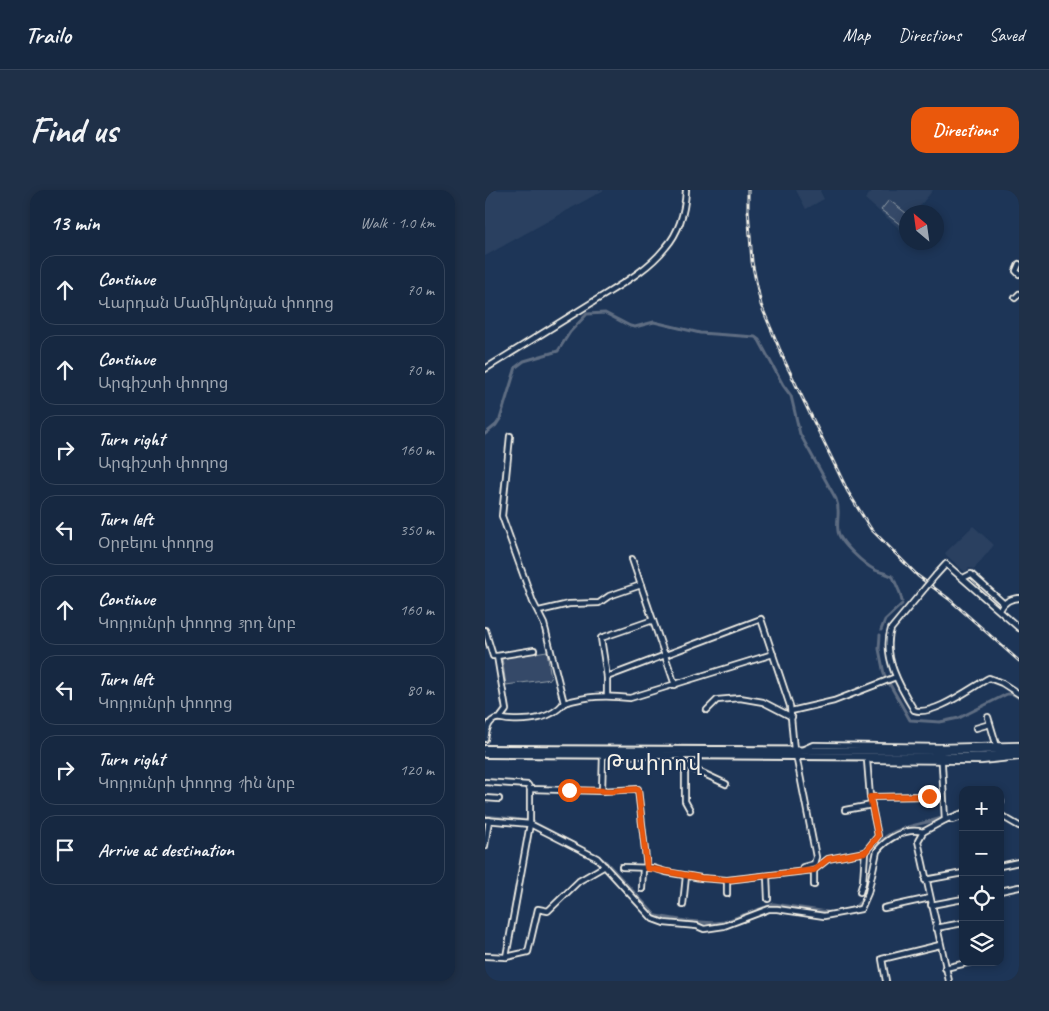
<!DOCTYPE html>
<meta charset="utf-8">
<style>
body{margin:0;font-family:Caveat,"Noto Sans Armenian",sans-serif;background:#1f3048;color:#f1f3f6}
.controls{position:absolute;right:15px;bottom:15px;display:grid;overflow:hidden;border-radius:10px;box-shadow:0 2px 8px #0003}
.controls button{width:45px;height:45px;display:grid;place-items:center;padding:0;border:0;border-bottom:1px solid #35445a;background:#162841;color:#f1f3f6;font:25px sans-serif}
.compass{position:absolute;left:414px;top:15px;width:45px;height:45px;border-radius:50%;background:#162841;box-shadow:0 2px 8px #0003;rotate:331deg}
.stop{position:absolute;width:15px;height:15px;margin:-11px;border:4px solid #ea580c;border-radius:50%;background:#fff}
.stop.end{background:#ea580c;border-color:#fff;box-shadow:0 1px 5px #0008}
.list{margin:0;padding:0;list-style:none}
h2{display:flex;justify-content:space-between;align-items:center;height:65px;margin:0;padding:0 20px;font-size:21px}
h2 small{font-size:16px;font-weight:400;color:#9ea6b1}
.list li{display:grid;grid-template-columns:32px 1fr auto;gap:15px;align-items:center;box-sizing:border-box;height:70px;margin:0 10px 10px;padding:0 10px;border:1px solid #35445a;border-radius:15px}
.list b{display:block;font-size:19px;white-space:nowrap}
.list p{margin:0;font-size:16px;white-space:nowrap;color:#9ea6b1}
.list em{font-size:16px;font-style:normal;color:#9ea6b1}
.icon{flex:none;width:28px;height:28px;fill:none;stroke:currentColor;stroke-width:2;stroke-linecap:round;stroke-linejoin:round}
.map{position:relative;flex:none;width:534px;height:791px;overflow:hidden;border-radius:15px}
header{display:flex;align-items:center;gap:30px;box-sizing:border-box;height:70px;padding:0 25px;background:#162841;border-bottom:1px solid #35445a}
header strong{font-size:24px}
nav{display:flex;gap:28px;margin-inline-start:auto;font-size:18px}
.intro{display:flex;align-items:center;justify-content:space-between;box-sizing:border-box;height:120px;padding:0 30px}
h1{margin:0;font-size:35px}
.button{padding:12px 22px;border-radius:15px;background:#ea580c;color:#fff;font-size:18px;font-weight:700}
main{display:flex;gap:30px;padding:0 30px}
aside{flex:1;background:#162841;border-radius:15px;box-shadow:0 2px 8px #0003}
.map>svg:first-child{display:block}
</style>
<header>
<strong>Trailo</strong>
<nav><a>Map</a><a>Directions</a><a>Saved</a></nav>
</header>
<div class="intro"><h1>Find us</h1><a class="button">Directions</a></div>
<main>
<aside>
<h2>13 min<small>Walk · 1.0 km</small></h2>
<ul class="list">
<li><svg class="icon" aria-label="ahead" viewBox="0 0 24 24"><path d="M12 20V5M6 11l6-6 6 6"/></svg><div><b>Continue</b><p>Վարդան Մամիկոնյան փողոց</p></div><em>70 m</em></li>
<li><svg class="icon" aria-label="ahead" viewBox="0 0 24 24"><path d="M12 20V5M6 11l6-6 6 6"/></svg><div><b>Continue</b><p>Արգիշտի փողոց</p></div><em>70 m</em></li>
<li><svg class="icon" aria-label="right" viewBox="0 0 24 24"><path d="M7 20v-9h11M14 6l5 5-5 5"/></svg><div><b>Turn right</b><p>Արգիշտի փողոց</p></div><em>160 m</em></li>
<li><svg class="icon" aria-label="left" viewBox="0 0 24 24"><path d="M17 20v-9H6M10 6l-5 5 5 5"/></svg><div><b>Turn left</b><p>Օրբելու փողոց</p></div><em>350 m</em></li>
<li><svg class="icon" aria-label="ahead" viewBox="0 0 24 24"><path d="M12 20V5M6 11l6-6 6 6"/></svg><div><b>Continue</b><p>Կորյունրի փողոց 3րդ նրբ</p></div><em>160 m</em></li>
<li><svg class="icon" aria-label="left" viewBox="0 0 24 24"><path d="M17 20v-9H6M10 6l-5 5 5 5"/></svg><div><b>Turn left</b><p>Կորյունրի փողոց</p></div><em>80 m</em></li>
<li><svg class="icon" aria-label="right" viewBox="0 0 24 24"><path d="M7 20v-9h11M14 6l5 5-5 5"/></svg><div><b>Turn right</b><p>Կորյունրի փողոց 1ին նրբ</p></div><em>120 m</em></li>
<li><svg class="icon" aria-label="arrive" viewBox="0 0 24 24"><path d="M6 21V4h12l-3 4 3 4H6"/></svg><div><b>Arrive at destination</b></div></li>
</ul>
</aside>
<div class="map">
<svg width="534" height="791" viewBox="0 0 534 791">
<rect width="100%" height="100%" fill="#1d3557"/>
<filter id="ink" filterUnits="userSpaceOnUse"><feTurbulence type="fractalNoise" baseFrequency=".02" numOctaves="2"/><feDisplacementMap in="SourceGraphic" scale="10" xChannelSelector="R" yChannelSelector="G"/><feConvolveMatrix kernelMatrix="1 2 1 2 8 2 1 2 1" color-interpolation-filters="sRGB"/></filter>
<g filter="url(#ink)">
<g fill="#2a4060">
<polygon points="0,0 119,0 0,66"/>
<polygon points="311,0 336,0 335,1 339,9 321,19"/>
<polygon points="388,0 448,0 430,22 422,22 421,33 416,40 380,9"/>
<polygon points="488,336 509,355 489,379 484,378 480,382 461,365 460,363"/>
</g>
<g fill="#354a67" stroke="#949ea8">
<polygon points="404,10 421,23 421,28 416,35 396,20"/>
<polygon points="62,461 66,489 21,495 17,468"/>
</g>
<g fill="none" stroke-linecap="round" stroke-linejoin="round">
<g stroke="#5e6d82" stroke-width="3">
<path d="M0 244 11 235 15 229 31 177 39 171 73 161 85 142 102 124 120 123 145 136 150 137 169 132 215 143 270 147 274 150 298 195 306 206 315 244 351 309C356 321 351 329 353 341 354 352 380 375 390 380 396 383 403 383 408 387L415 403 417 411"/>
<polyline points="396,440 400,430 417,414"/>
<polyline points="395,445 394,459 399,484 425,530 455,532 474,528 522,504 528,504 534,508"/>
<polyline points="0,626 46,631 96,657"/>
<polyline points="110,665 120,671 171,726 201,731 230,733 239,732 289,714 349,723"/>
<path d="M388 668C394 636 431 637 456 628"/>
<polyline points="360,720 370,717 381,706"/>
</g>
<defs>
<g id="minor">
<polyline points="534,74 531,81 534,84"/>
<polyline points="530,108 534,104"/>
<path d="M0 179C36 157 72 134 108 112 133 96 162 81 181 57 195 41 200 20 201 0"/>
<polyline points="25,246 17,326 48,412 59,434 79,513"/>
<polyline points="147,369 190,495"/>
<polyline points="451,385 461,374 534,438"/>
<polyline points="478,388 486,384 518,413"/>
<path d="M440 398 406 439C397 466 415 497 429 520 448 527 487 497 504 488L517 493 534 504"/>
<path d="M515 420C519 412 524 409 534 408"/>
<polyline points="54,421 84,414 114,413 124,406 156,395"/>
<polyline points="0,440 8,466 12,466 21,520 15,528"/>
<polyline points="12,466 49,460"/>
<polyline points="122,487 276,429 305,516 309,560"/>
<polyline points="122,505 122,487 116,448 168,430"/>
<path d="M79 513C103 506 120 505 145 508L288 464"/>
<polyline points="222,520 232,510 255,508 278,512 307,527"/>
<polyline points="306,521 349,511 411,487"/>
<polyline points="503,527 512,557"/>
<polyline points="491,538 505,534"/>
<path d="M0 549C1 543 2 535 7 531 13 526 18 530 25 530 45 531 66 529 79 513"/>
<polyline points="456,557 460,630 438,642 433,651 464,791"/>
<polyline points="319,559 328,555 456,557 534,555"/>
<polyline points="195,565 200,575 200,611 205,620"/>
<polyline points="311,565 331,667 329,674 318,677 318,681"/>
<polyline points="386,570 496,571 534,567"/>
<polyline points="200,575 241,594"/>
<polyline points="0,592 43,595 45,599 117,601 118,564"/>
<polyline points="117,601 153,599 162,678"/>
<polyline points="385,607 444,606"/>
<polyline points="0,608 14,609"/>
<polyline points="515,612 516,612"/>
<polyline points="360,620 387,615"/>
<polyline points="515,625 534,636"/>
<path d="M0 630 45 634 112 668 168 729 179 733 212 736 219 739 239 736 284 719H292L339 726 376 719 383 703 392 661C402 648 422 637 438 642"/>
<polyline points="460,630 478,623"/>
<polyline points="467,630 478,627"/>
<polyline points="0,656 4,630"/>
<polyline points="515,676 534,672"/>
<polyline points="137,677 168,678 181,682 216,688 242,690 329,680"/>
<polyline points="329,680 343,669 380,662"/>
<polyline points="282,686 283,709"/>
<polyline points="440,690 478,683"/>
<polyline points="329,695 329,680"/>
<polyline points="157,699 158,678"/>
<polyline points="515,701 534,697"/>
<polyline points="375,702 378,692 380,662 393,646 385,607 382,570"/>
<polyline points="242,704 242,690"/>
<polyline points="198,715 201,686"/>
<polyline points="446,715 478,709"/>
<polyline points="399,718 445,708"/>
<polyline points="451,738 478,733"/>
<polyline points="0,766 21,767 43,762 53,719 63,721 94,691 120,676"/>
<polyline points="21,767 45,634 45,599"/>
<polyline points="460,778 486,772"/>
<polyline points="401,791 397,769 455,755"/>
</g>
<g id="highway">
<polyline points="0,559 456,561 534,559"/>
<polyline points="0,564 462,567 501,566 534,563"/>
</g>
</defs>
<use href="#minor" stroke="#f4f1e8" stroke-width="8"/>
<use href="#highway" stroke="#f4f1e8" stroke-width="10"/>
<use href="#minor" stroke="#1d3557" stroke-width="4.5"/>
<use href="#highway" stroke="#1d3557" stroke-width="6"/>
<defs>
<polyline id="rail" points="263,0 263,19 267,72 276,115 300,172 363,302 386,339 433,386 464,409 534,471"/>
</defs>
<use href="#rail" stroke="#f4f1e8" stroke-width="3"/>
<use href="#rail" stroke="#1d3557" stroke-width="1" stroke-dasharray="4" stroke-linecap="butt"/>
<defs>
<polyline id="minor-bridge" points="440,398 451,385"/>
</defs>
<use href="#minor-bridge" stroke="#f4f1e8" stroke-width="8" stroke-linecap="butt"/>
<use href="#minor-bridge" stroke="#1d3557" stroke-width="4.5"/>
</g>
</g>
<g fill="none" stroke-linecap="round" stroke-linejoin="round" filter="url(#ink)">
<polyline stroke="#ea580c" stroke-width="6" points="84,600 128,601 153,599 162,678 216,688 242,690 329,680 343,669 380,662 393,646 385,607 444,606"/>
</g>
<g text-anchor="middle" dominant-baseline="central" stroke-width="4.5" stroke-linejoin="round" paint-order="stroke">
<g font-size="22" letter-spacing="1" fill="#f4f1e8" stroke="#1d3557">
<text x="169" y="573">Թաիրով</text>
</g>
</g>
</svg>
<div class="controls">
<button>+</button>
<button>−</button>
<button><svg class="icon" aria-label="locate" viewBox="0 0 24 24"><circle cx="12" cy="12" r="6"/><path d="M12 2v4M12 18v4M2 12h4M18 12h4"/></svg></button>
<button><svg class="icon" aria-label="layers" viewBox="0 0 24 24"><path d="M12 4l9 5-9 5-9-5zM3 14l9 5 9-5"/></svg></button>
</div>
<svg class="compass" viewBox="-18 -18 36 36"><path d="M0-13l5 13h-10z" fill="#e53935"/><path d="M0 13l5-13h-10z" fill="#9ea6b1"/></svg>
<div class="stop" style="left:84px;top:600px"></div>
<div class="stop end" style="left:444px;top:606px"></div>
</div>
</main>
